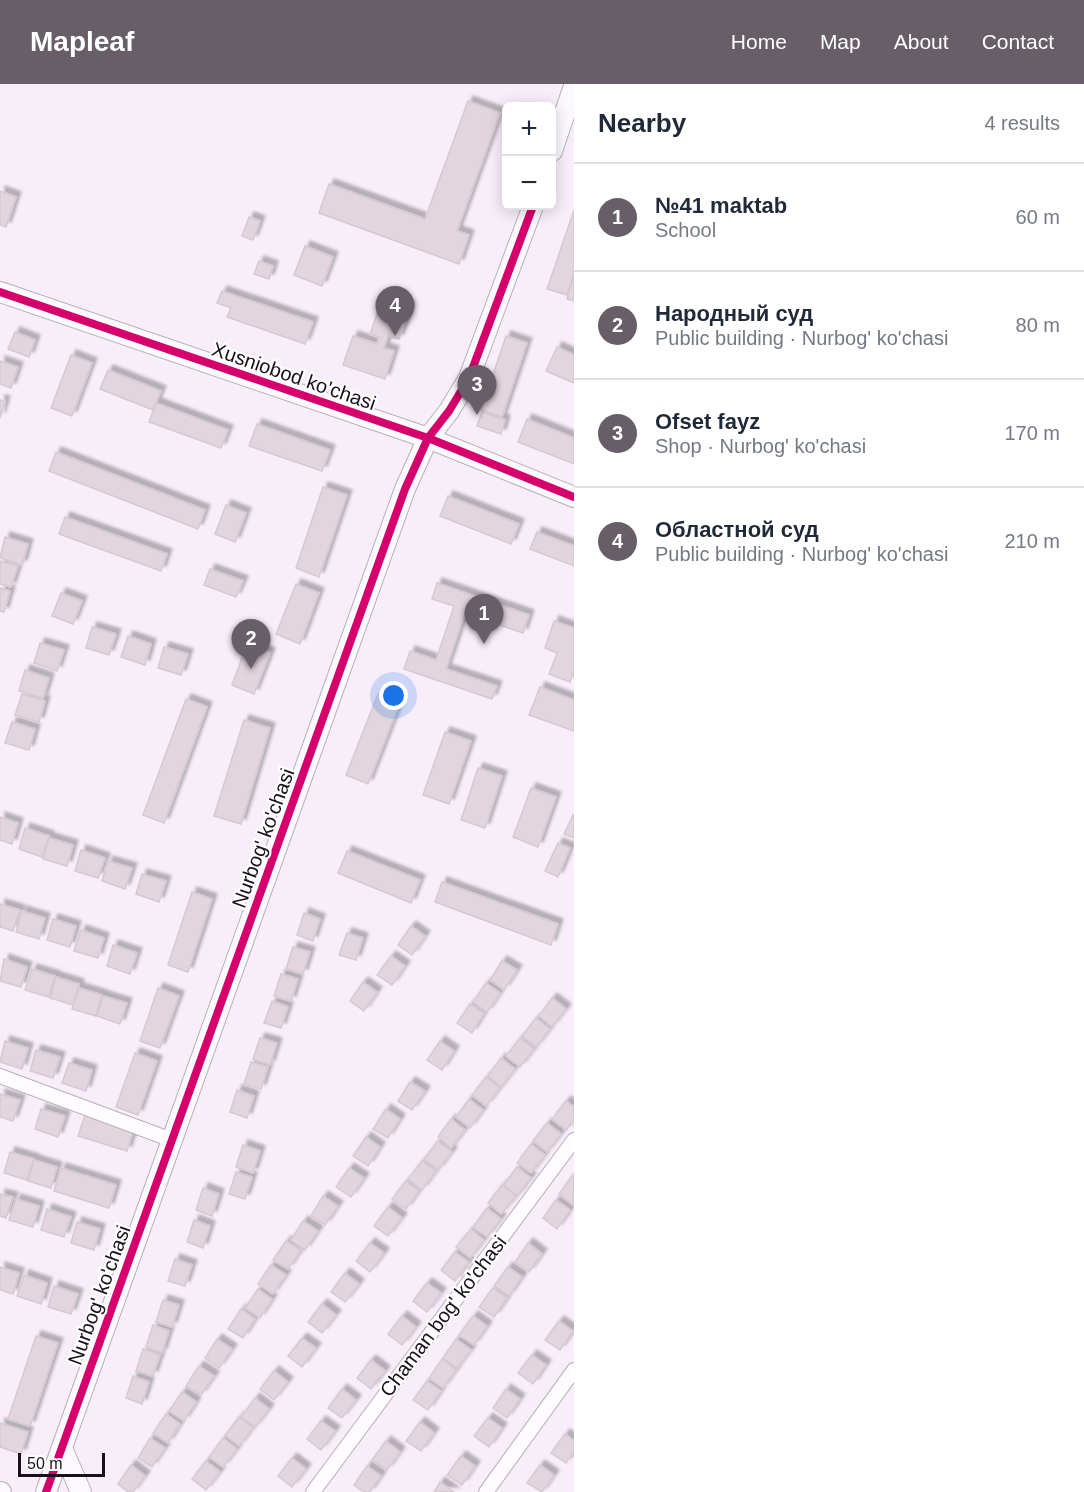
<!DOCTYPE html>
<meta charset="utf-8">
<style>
body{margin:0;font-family:Helvetica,sans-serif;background:#f2f2f3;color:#1f2937}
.controls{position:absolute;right:18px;top:18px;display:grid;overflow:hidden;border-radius:9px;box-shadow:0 3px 15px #0003}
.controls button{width:54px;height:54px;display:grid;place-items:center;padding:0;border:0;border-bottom:2px solid #e0e1e3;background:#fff;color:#1f2937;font:30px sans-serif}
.scale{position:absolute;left:18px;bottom:15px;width:87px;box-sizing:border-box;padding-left:6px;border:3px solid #19111a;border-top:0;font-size:16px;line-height:21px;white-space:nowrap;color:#19111a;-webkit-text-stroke:4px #fdfefd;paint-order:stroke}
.you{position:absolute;left:394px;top:612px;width:21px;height:21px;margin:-15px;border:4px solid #fff;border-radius:50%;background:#1a73e8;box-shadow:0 0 0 9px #1a73e833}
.badge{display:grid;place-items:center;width:39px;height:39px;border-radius:50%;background:#675e68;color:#fff;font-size:20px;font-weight:700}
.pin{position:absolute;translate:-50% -50px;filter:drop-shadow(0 2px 3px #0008)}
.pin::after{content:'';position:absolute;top:32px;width:21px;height:18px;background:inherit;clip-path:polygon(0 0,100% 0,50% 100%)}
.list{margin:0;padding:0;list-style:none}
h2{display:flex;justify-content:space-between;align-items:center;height:78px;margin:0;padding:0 24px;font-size:26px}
h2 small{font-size:20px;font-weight:400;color:#747a83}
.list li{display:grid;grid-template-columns:39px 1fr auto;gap:18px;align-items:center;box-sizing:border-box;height:108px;padding:0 24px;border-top:2px solid #e0e1e3}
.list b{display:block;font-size:22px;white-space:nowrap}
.list p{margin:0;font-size:20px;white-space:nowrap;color:#747a83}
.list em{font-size:20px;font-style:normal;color:#747a83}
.map{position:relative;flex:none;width:574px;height:1408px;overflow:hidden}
header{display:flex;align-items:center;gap:36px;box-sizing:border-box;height:84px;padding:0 30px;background:#675e68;color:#fff}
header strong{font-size:28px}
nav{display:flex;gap:33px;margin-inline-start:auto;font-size:21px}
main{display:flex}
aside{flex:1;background:#fff}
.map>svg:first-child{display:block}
</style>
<header>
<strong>Mapleaf</strong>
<nav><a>Home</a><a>Map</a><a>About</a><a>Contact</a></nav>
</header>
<main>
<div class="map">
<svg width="574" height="1408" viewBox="0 0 574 1408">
<defs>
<filter id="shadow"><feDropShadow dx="5" dy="-5" stdDeviation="1.5" flood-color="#0004"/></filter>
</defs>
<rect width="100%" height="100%" fill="#f8eefa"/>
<g fill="#e3d5de" stroke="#d5cad2" stroke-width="1.5" filter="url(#shadow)">
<polygon points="468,17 500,29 457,147 469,151 459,180 319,129 329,100 425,135"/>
<polygon points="0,107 16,113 6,143 0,141"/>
<polygon points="574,126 574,189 567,211 547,205"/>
<polygon points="249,133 260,137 253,156 242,152"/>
<polygon points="305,162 333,173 322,202 294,191"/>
<polygon points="259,177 273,182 269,195 254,190"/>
<polygon points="573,195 574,196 574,217 567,215"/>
<polygon points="222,207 313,238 305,260 227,233 231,224 217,219"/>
<polygon points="384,210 396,214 394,218 410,223 399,255 388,252 384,264 394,267 385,295 343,281 353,252 377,260 379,253 370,250"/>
<polygon points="15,248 35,256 29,273 8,265"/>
<polygon points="506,252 527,259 502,333 481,326"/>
<polygon points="557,263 574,271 574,299 546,287"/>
<polygon points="71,271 92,279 72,332 51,324"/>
<polygon points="0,277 18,283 11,304 0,300"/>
<polygon points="108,286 161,307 153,326 100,305"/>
<polygon points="0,316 5,317 0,334"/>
<polygon points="156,319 228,346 221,364 149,338"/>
<polygon points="482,328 505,336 501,350 477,342"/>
<polygon points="527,335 574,354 574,380 518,358"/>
<polygon points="257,340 330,366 322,387 249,362"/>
<polygon points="56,368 205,426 198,445 49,387"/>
<polygon points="323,403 347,411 319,493 296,484"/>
<polygon points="448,412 519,440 511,460 440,432"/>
<polygon points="226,421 246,429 235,458 215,450"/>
<polygon points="65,433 167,470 161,487 59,450"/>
<polygon points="537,448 574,462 574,482 530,465"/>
<polygon points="5,453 28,460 22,481 0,474"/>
<polygon points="0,477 18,482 11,503 0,500"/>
<polygon points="210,485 243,497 236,513 204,501"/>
<polygon points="437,499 529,531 523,549 465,529 446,585 497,602 492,615 404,585 410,567 436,576 454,522 432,515"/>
<polygon points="296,500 319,509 300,560 276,550"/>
<polygon points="0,504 10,507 4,528 0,527"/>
<polygon points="61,509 82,517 73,540 52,532"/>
<polygon points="554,537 574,544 574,585 570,598 549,590 557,569 545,564"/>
<polygon points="92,543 116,550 109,571 86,564"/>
<polygon points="128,552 151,560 145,581 121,573"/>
<polygon points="40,559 64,566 57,587 34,579"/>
<polygon points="247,560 270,569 254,610 232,601"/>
<polygon points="164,563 188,570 181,591 158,584"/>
<polygon points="25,586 49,594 43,614 19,607"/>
<polygon points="540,603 574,616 574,647 529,631"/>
<polygon points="22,610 45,617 39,638 15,631"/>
<polygon points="378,610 400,618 368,700 346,691"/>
<polygon points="186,615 207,623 164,739 143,731"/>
<polygon points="244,636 270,644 241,740 214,732"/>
<polygon points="12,638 35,645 29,666 5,659"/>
<polygon points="445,648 471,657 449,720 423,711"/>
<polygon points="478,684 502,692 485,744 461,736"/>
<polygon points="531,704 556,713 538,763 513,753"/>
<polygon points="573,731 574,731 574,754 564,750"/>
<polygon points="0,733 18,739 12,760 0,756"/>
<polygon points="25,744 49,752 42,773 19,765"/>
<polygon points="49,754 73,761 67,782 43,775"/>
<polygon points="558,759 570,764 558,793 545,787"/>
<polygon points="81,766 105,774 98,794 75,787"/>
<polygon points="347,767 420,796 411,819 338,789"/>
<polygon points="108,777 132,784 125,805 102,797"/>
<polygon points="142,790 166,797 159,818 136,810"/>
<polygon points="442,798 558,840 551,861 435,818"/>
<polygon points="192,808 212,815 188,888 168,881"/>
<polygon points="0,820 20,826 13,847 0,843"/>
<polygon points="22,827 45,834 39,855 16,848"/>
<polygon points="304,829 320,835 313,857 297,851"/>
<polygon points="53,835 76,842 70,863 47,856"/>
<polygon points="411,842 425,852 412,871 398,861"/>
<polygon points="81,846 104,854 98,874 74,867"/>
<polygon points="347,849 363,854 356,876 339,871"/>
<polygon points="113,861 137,869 130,890 107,882"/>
<polygon points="293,863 310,868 303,890 286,885"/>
<polygon points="391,872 405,882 392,901 377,891"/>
<polygon points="4,875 27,883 21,903 0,897"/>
<polygon points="502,877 517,886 504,906 490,896"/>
<polygon points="32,885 55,892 49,913 25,906"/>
<polygon points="281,890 298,895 291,917 274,912"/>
<polygon points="56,893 79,900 73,921 50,914"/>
<polygon points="363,898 377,908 364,927 350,917"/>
<polygon points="486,899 500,909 487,928 473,918"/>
<polygon points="79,904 102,911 96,932 72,925"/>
<polygon points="158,904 179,912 160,964 140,957"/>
<polygon points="103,912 127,919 120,940 97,932"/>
<polygon points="552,914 566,925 552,943 539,932"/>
<polygon points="272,917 288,923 281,944 264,939"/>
<polygon points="470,920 484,929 472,949 457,939"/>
<polygon points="536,934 550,945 536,963 522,952"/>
<polygon points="260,954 277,959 270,981 253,975"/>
<polygon points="520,954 534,965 520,983 506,972"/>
<polygon points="5,957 28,964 22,985 0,978"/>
<polygon points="440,957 454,967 442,986 427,976"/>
<polygon points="36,966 60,973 53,994 30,987"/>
<polygon points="135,969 157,977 138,1031 116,1023"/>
<polygon points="501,974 515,985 501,1003 488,992"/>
<polygon points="251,978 268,983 261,1005 244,1000"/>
<polygon points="69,979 92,986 86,1007 62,999"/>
<polygon points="486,993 500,1004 486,1022 472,1011"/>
<polygon points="410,998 425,1007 412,1026 398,1017"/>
<polygon points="237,1006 254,1012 247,1034 230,1028"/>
<polygon points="0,1010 20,1016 13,1037 0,1033"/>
<polygon points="469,1015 483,1026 470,1044 456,1033"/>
<polygon points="566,1017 574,1023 574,1036 566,1046 552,1035"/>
<polygon points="41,1025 65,1032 58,1053 35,1045"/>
<polygon points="386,1025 400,1035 388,1054 373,1045"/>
<polygon points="85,1031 133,1047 127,1067 78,1052"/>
<polygon points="451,1035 465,1046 451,1064 438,1053"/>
<polygon points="547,1039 561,1050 547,1068 533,1057"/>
<polygon points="366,1053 380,1063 368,1082 353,1072"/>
<polygon points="438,1057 452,1068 438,1086 424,1075"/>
<polygon points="531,1060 545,1071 531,1089 517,1079"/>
<polygon points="243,1061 260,1067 253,1089 236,1083"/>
<polygon points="10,1068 34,1075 27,1096 4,1089"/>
<polygon points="34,1076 57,1083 51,1104 28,1097"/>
<polygon points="422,1077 436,1087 422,1106 408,1095"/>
<polygon points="517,1083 531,1094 517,1112 504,1101"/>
<polygon points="61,1084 116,1101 109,1124 54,1107"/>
<polygon points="349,1084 364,1094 351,1113 336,1103"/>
<polygon points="236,1088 252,1093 245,1115 229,1110"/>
<polygon points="572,1092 574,1093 573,1121 559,1110"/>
<polygon points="406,1097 419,1107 406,1125 392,1115"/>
<polygon points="502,1101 516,1112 501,1130 488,1119"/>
<polygon points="203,1104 219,1110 212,1132 196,1126"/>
<polygon points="0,1110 13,1113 6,1134 0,1132"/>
<polygon points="323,1112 338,1122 325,1141 311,1132"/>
<polygon points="16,1115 39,1122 33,1143 9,1136"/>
<polygon points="556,1116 570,1126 557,1145 543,1134"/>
<polygon points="388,1123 402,1134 388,1152 374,1142"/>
<polygon points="487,1124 501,1135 487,1153 473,1143"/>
<polygon points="47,1125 71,1133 64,1153 41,1146"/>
<polygon points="194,1136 210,1142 203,1164 187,1158"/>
<polygon points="303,1137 318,1147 305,1166 291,1156"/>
<polygon points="77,1138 100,1145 94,1166 71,1159"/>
<polygon points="471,1145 484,1156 470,1174 456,1163"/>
<polygon points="286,1157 301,1166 288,1185 273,1176"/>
<polygon points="370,1159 384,1169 370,1188 356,1177"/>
<polygon points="528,1159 542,1170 529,1188 515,1178"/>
<polygon points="455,1168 469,1178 455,1197 441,1186"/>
<polygon points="175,1175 192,1181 185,1202 168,1197"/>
<polygon points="271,1181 286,1191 273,1210 258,1200"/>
<polygon points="0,1183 19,1189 13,1210 0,1206"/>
<polygon points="508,1183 522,1193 509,1212 494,1202"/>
<polygon points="345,1189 359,1200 345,1218 331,1208"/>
<polygon points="24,1191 47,1199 41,1220 17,1212"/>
<polygon points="427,1199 441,1209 427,1228 413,1217"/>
<polygon points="54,1202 78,1210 71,1230 48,1223"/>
<polygon points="493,1204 507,1214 494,1233 479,1223"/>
<polygon points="258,1205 272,1215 260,1234 245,1224"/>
<polygon points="163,1216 179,1221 172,1243 156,1238"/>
<polygon points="322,1220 336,1231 322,1249 308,1238"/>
<polygon points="241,1225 255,1235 243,1254 228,1245"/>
<polygon points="402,1232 416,1243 402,1261 388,1250"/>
<polygon points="473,1232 487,1242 474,1261 459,1251"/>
<polygon points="559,1237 573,1247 560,1266 545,1256"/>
<polygon points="153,1241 169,1247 162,1269 146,1263"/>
<polygon points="36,1252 58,1259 30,1342 8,1335"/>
<polygon points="302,1254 316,1264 302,1283 288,1272"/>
<polygon points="217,1255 232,1265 219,1284 205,1274"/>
<polygon points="456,1255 471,1266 457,1284 443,1274"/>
<polygon points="143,1265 160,1271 153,1292 136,1287"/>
<polygon points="532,1271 546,1281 533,1300 518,1289"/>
<polygon points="442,1275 456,1286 443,1304 429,1294"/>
<polygon points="371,1276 385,1287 371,1305 357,1294"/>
<polygon points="199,1282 214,1292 201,1311 186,1302"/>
<polygon points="274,1287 288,1298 274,1316 260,1305"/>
<polygon points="133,1292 149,1298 142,1320 126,1314"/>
<polygon points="427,1297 441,1307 428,1326 413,1316"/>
<polygon points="342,1305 356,1316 342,1334 328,1324"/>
<polygon points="506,1305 520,1315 507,1334 493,1324"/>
<polygon points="182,1308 196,1318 184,1337 169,1327"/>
<polygon points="255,1314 269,1325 255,1343 241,1333"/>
<polygon points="166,1330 180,1340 168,1359 153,1349"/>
<polygon points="239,1333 253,1344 239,1362 225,1351"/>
<polygon points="488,1334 502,1344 489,1363 474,1352"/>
<polygon points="321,1337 335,1347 321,1366 307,1355"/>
<polygon points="420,1338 434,1349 421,1367 406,1357"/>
<polygon points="0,1339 28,1348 21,1370 0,1363"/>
<polygon points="565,1350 574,1357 574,1367 566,1379 551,1369"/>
<polygon points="150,1354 165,1364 152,1383 138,1374"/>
<polygon points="223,1354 237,1365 223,1383 209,1373"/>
<polygon points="386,1357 400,1368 387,1386 372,1376"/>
<polygon points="461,1372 475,1382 462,1401 447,1391"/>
<polygon points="292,1374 306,1385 292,1403 278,1392"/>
<polygon points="206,1377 220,1388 206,1406 192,1395"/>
<polygon points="131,1381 145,1392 133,1408 128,1408 118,1400"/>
<polygon points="540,1381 554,1391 542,1408 527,1399"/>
<polygon points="367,1382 381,1392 370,1408 364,1408 354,1401"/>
<polygon points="440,1398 454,1408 434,1408"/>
</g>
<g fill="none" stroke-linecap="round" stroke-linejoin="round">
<defs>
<g id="street">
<polyline points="0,992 172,1056"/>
<polyline points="313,1408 574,1056"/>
<polyline points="486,1408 574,1286"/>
</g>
<g id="secondary">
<polyline points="552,67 574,2"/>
<polyline points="0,208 428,354 574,413"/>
<polyline points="62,1364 81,1408"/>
<polyline points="0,1408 1,1408"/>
<polyline points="46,1408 405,405 428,354 449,327 469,294 533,122"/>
</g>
</defs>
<use href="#street" stroke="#b8afb9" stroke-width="16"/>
<use href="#secondary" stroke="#b8afb9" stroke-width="22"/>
<use href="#street" stroke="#fefcfe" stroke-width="14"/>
<use href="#secondary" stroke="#fbf9fd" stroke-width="20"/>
<defs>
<g id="cycleway">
<polyline points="0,208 428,354 574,413"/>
<polyline points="46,1408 405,405 428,354 449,327 469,294 533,122"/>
</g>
</defs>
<use href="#cycleway" stroke="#fdfefd" stroke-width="11"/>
<use href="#cycleway" stroke="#d6006c" stroke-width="8"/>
</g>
<g text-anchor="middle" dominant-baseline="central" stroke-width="4.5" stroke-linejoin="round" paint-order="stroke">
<g font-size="20" fill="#19111a" stroke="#fdfefd">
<text transform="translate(294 292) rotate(19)">Xusniobod ko'chasi</text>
<text transform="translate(263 754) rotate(-70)">Nurbog' ko'chasi</text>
<text transform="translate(99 1211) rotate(-70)">Nurbog' ko'chasi</text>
<text transform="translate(443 1232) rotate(-53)">Chaman bog' ko'chasi</text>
</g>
</g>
</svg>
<div class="controls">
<button>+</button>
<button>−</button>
</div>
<div class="scale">50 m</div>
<div class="you"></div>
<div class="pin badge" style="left:484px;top:560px">1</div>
<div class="pin badge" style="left:251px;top:585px">2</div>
<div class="pin badge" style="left:477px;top:331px">3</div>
<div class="pin badge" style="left:395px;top:252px">4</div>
</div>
<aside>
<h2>Nearby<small>4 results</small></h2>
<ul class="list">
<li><span class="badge">1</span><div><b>№41 maktab</b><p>School</p></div><em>60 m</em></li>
<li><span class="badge">2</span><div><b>Народный суд</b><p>Public building · Nurbog' ko'chasi</p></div><em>80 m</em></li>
<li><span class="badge">3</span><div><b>Ofset fayz</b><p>Shop · Nurbog' ko'chasi</p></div><em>170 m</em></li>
<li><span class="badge">4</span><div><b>Областной суд</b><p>Public building · Nurbog' ko'chasi</p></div><em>210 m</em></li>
</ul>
</aside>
</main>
